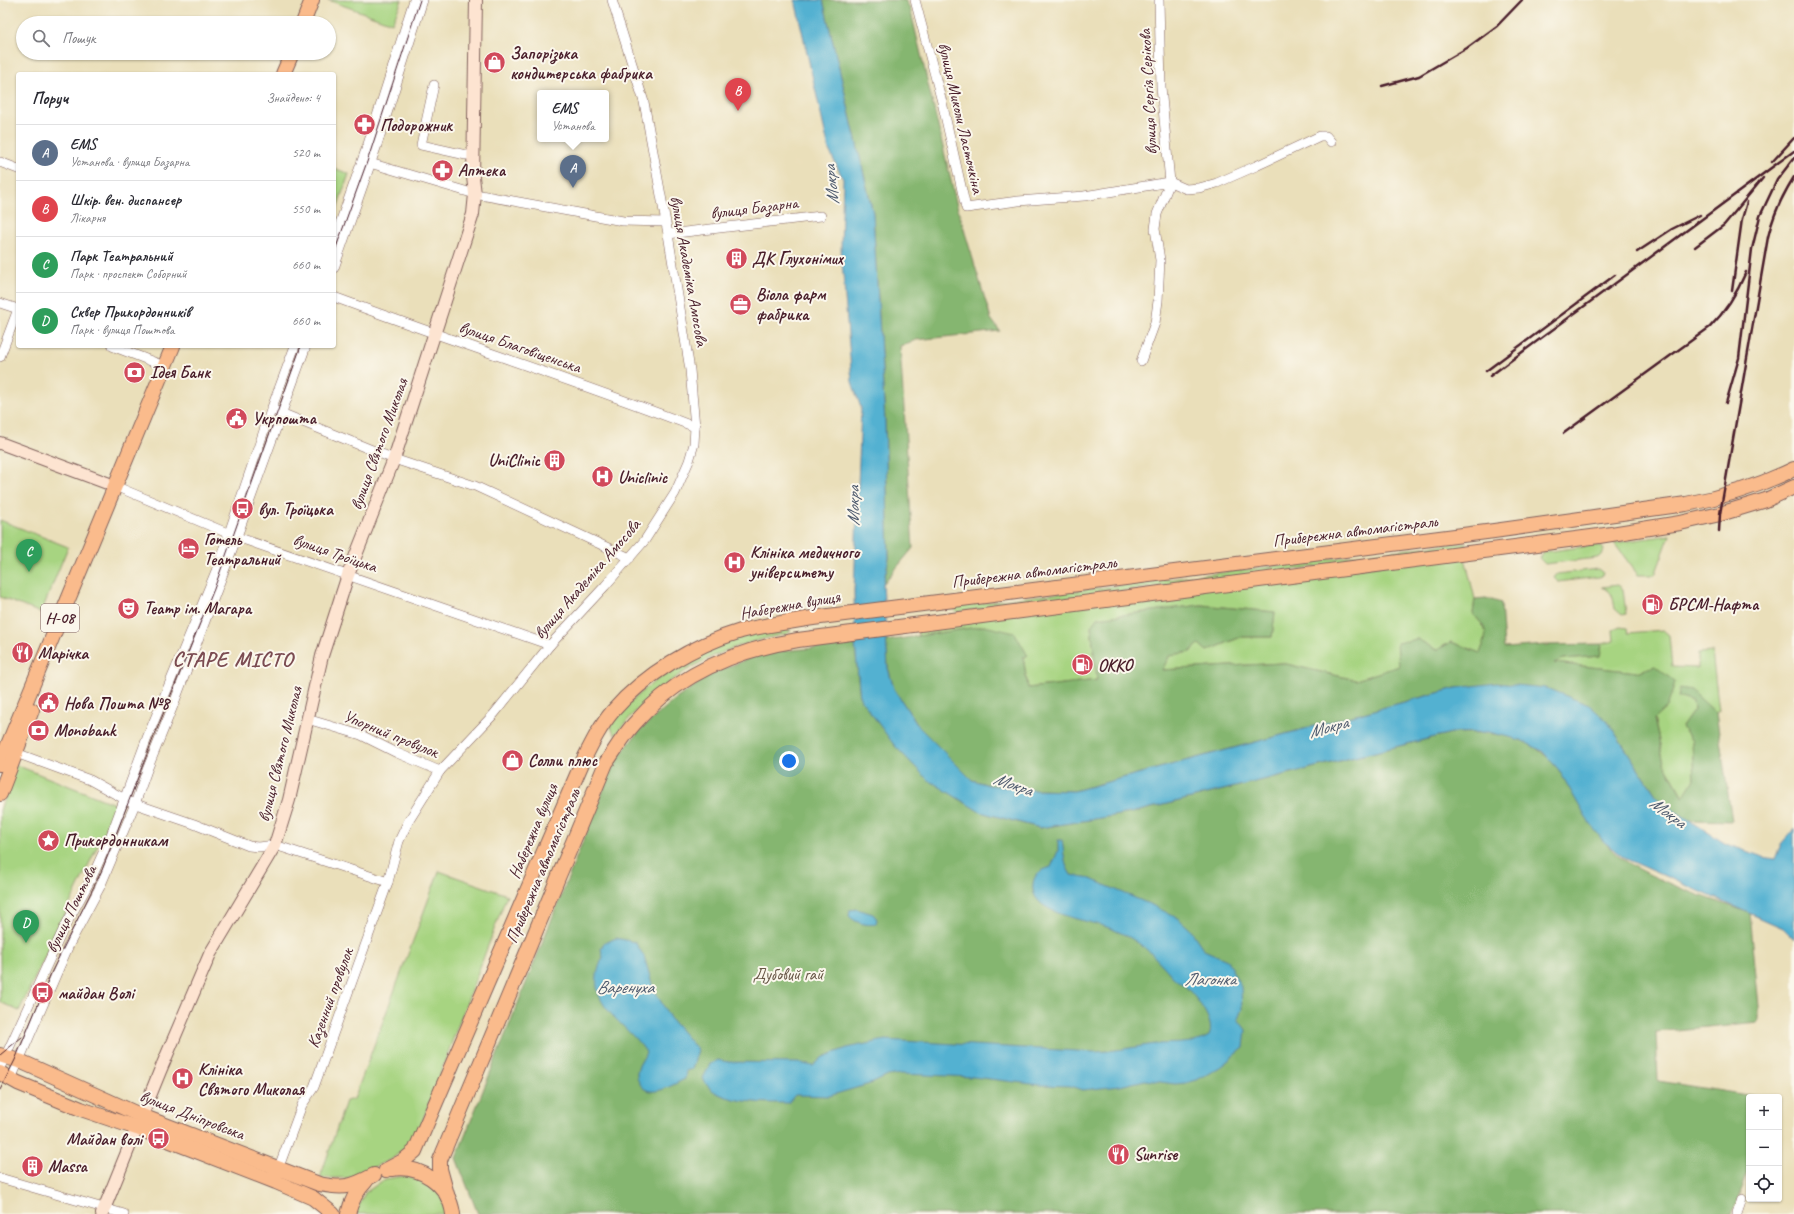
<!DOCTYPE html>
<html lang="uk">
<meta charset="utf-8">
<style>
body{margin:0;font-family:Caveat,sans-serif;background:#f2f2f3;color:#2b2b33}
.controls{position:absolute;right:12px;bottom:12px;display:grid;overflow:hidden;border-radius:4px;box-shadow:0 1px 3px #0004}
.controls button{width:36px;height:36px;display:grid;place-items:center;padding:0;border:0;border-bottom:1px solid #e1e1e2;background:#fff;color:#2b2b33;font:20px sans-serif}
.you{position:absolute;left:789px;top:761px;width:14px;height:14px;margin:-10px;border:3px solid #fff;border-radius:50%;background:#1a73e8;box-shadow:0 0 0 6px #1a73e833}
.badge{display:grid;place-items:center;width:26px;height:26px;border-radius:50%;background:#d1495b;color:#fff;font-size:13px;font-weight:700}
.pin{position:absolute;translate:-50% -33px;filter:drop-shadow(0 1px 2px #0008)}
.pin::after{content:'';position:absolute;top:21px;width:14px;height:12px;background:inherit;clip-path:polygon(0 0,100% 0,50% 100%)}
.popup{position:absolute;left:537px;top:90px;width:72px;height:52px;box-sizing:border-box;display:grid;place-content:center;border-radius:4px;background:#fff;filter:drop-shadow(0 1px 3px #0005);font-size:13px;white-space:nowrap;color:#7c7c81}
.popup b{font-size:15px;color:#2b2b33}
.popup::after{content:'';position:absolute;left:50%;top:100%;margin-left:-8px;border:8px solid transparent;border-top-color:#fff}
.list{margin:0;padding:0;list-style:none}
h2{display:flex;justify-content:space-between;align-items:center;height:52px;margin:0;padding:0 16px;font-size:17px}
h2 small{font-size:13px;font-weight:400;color:#7c7c81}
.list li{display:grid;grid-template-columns:26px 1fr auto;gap:12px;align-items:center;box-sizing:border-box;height:56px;padding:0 16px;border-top:1px solid #e1e1e2}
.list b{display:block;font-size:15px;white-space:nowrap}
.list p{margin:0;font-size:13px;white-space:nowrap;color:#7c7c81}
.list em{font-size:13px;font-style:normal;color:#7c7c81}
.icon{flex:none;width:22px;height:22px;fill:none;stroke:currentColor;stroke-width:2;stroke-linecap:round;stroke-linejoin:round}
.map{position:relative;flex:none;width:1794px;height:1214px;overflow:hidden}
.search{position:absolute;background:#fff;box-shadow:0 1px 3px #0004;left:16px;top:16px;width:320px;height:44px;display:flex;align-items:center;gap:10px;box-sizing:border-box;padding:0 14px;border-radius:22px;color:#7c7c81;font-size:15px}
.panel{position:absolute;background:#fff;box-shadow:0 1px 3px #0004;left:16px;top:72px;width:320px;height:276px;border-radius:4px}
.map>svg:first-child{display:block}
</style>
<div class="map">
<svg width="1794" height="1214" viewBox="0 0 1794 1214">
<rect width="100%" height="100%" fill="#fbf7ec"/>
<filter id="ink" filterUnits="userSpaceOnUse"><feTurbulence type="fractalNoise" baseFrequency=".025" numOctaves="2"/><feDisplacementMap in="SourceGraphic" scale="8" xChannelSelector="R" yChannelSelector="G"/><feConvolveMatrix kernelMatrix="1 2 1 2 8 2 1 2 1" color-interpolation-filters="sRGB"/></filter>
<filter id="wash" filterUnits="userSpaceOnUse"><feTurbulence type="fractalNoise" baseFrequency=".012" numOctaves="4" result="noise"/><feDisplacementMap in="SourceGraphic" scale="16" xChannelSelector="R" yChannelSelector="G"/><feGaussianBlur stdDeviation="0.9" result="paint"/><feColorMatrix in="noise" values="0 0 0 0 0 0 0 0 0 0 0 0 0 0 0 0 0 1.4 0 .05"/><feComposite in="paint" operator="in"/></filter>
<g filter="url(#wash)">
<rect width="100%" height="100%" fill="#eadfba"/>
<g fill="#a7d481" stroke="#787a56">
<polygon points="328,0 402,0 392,23"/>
<polygon points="334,168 349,174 334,216"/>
<polygon points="0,520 68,547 41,613 0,597"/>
<polygon points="1670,535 1655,575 1638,575 1614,543"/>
<polygon points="1464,542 1466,543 1466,546 1464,548 957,612 953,609 956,606"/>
<polygon points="1596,545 1601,546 1604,550 1602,555 1597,558 1545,564 1539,558 1544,552"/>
<path d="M1464 554 1475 599 1473 614C1489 630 1488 634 1480 653L1451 642 1437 650 1417 639 1397 644 1400 666 1356 680 1282 663 1162 670 1170 655 1190 652 1199 644 1207 651 1241 637H1272L1275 612 1201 605 1097 618 1091 627 1098 680 1028 688 1023 657 1028 656 984 626 918 636 917 625Z"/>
<polygon points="1598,569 1603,573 1602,576 1599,577 1558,582 1554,578 1557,574"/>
<path d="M1618 585 1623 589 1626 614 1622 615 1615 609C1613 598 1613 591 1602 587Z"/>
<polygon points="1620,627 1627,628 1628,633 1663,630 1669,635 1672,667 1698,668 1698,653 1712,652 1719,711 1716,713 1706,708 1691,690 1678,697 1693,702 1694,710 1682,727 1692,741 1694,779 1684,798 1664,763 1654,718 1667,707 1655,666 1637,672 1553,663 1564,659 1600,656 1602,644 1614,641 1613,630"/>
<path d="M790 629V632L787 634C716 646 660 678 615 735L610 726C642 683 694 651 744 634 758 630 775 630 790 629Z"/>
<polygon points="16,765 117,805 19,1011 0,1002 0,810"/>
<polygon points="439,871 507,895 416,1138 392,1159 348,1178 320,1178 346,1101 354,1099"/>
<path d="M404 1176C427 1181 443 1188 447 1214H355L365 1193 385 1179Z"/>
</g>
<g fill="#85b66f" stroke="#686a4d">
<polygon points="823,0 905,0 910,8 957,206 991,319 1000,331 916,340 900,346 913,548 883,584 889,558 885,422 873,213"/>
<path d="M1486 598 1501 603 1504 648 1546 645 1602 644 1600 656 1564 659 1554 663 1637 672 1655 666 1675 682 1667 707 1654 719 1664 763 1683 797 1694 779 1692 741 1682 727 1694 710 1693 702 1678 697 1680 688 1691 690 1716 713 1732 821 1689 820 1660 801 1607 721 1456 688 1074 791 1032 790 989 785 972 780 918 726 894 689 888 668 886 641 984 626 1015 633 1028 656 1023 657 1028 688 1097 680 1091 626 1097 618 1201 605 1275 612 1272 637H1241L1207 651 1199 644 1190 652 1170 655 1162 670 1282 663 1356 680 1399 666 1397 643 1417 639 1437 650 1451 642 1480 653C1488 634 1489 630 1473 614L1475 599Z"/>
<path d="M855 644 860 698 980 812 1040 828 1131 813 1451 733C1495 732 1529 732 1558 769 1571 786 1579 807 1591 824 1600 836 1609 849 1621 858 1657 883 1709 898 1750 913L1759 1007V1022L1656 1032 1658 1081 1760 1097H1749V1161L1747 1174 1732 1214H478L456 1158 615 761 639 731 673 701 713 673 762 653Z"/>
</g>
<g fill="#52b1d1" stroke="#4e687e">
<polygon points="795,0 823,0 873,213 885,422 889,558 883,584 888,668 894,689 918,726 972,780 989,785 1032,790 1074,791 1456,688 1496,683 1546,688 1589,705 1607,721 1660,801 1726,844 1763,857 1775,859 1781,844 1794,829 1794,939 1783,928 1624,858 1603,841 1586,818 1559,770 1542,751 1521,740 1488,732 1451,733 1131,813 1040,828 980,812 927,779 894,745 860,698 855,644 854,591 861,408 852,382 841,249 843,179 829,150"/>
<path d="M1058 840H1062C1064 853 1064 864 1071 875L1086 877 1154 906 1179 919 1190 929 1204 950 1227 960 1241 987 1242 1009 1238 1019 1246 1030 1244 1048 1220 1067 1197 1080 1186 1083 1175 1084 1145 1080 1120 1086 1083 1090 1071 1086 1040 1085 973 1077 900 1074 888 1076 873 1083 829 1096 795 1095 788 1103C766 1103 711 1104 703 1078L710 1064 718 1060 729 1062 799 1063 813 1066 823 1057 847 1048 885 1040 1095 1052C1113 1051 1130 1048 1148 1045 1166 1042 1194 1046 1209 1036 1216 1022 1197 999 1187 988 1183 984 1177 981 1173 977 1159 961 1145 945 1125 935 1117 931 1108 927 1100 925 1080 919 1029 912 1033 884 1034 873 1042 870 1051 867L1058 851Z"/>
<path d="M857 909 873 914 877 919 876 924C866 926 856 923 849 916L850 910Z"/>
<path d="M616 938 635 942 644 956 653 987 670 1018 698 1050 692 1069 686 1071 685 1079C672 1085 650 1100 640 1084 637 1079 636 1075 638 1069 639 1063 644 1059 646 1052 624 1019 580 1004 603 957L601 949 603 944Z"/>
</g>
</g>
<g filter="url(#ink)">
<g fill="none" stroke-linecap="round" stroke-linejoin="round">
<defs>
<g id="street">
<polyline points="915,0 942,102 966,208 1018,201 1084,196 1170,182 1186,189 1199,188 1217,183 1256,166 1320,136 1326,136 1331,142"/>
<polyline points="434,85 421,145 466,155 474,155"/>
<polyline points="363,161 475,194 623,221 665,222"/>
<polyline points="0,162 18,169"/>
<polyline points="668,234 821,216"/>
<polyline points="334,240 368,144 414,0"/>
<polyline points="334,268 377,145 423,0"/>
<path d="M334 297C454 342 576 381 695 427"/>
<polyline points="0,303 18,309"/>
<polyline points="112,346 164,366"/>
<polyline points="0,357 18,309"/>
<polyline points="1141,361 1155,323 1158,301 1160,260 1155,229 1157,214 1170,182 1161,87 1159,0"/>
<polyline points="276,411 394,459 475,486 630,558"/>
<polyline points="115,486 237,537 550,645"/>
<polyline points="307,719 361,735 397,753 440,771"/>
<polyline points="16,753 90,780 130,802 194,824 249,846 258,847 275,845 388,882"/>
<polyline points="0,1068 63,930 92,877 111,835 147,738 216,571 271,410 295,346"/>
<polyline points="11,1079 69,945 100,887 135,804 147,770 173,706 232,550 306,346"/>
<polyline points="277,1172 302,1105 314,1087 388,882 399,841 408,822 440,771 494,714 550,645 605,586 645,540 675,493 689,461 694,444 695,427 690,370 668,234 644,102 612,0"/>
<polyline points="0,1178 124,1214"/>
<polyline points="1737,1214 1742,1199"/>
</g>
<g id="secondary">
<polyline points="0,443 115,486"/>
<polyline points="102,1214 160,1071 210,954 275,845 289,800 322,656 348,575 394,459 473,214 475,194 473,177 476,0"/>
</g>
<g id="primary">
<polyline points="303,23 312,0"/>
<polyline points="283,74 292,53"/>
<polyline points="0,764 173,346"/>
<polyline points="0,794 32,710"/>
<path d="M0 1055 22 1062 142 1116 319 1184C345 1189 351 1187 374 1175"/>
<polyline points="0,1073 18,1083 81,1109 137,1128 276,1182 313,1198 333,1214"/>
<path d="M391 1169C420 1164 449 1184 453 1214"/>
<path d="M386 1170 403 1161 415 1151 582 763C591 745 600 726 613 711 645 674 694 645 741 631 764 625 789 622 813 618L1494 531 1686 504C1724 497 1759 486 1794 469"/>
<path d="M448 1198 440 1169V1160L606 763C615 750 623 736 634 724 677 674 735 650 798 640L1599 536 1680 523 1720 514 1766 500 1794 487"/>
<path d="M348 1214C351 1201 356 1191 366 1181"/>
</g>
</defs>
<use href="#street" stroke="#82625d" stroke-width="10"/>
<use href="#secondary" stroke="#82625d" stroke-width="14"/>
<use href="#primary" stroke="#82625d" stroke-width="16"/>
<use href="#street" stroke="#fff" stroke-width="9"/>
<use href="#secondary" stroke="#fde4d1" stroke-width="12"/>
<use href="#primary" stroke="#fabb8c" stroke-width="14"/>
<g stroke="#4a1f2b" stroke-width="1">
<polyline points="334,253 367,162 420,0"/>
<polyline points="0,1055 22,1037"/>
<polyline points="0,1090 15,1060 51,973 102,870 153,739 214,589 301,346"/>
</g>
<g stroke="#4a1f2b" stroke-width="2.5">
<polyline points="1382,86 1419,76 1467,48 1497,26 1522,0"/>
<polyline points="1772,162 1794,138"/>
<polyline points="1695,247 1724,225 1763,178"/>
<polyline points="1637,252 1672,229 1700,215"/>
<polyline points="1732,291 1742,219 1747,202"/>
<polyline points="1486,371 1615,275"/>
<polyline points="1490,376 1794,151"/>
<polyline points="1726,403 1739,358 1752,249 1760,216 1777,180 1794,158"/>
<path d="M1564 433 1710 327C1726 311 1737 293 1746 272"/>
<path d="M1719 531 1720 514 1768 237C1773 215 1782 196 1794 177"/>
</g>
</g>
</g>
<defs>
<symbol id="shop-disc" viewBox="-11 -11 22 22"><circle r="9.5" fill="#d1495b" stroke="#fbf7ec"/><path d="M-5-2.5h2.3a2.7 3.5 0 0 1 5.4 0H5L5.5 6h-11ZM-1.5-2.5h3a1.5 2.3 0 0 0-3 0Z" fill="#fff"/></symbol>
<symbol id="pharmacy-disc" viewBox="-11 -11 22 22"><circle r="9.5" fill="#d1495b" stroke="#fbf7ec"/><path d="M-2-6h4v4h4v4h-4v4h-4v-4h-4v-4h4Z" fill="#fff"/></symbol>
<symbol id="building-disc" viewBox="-11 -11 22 22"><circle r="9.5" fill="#d1495b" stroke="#fbf7ec"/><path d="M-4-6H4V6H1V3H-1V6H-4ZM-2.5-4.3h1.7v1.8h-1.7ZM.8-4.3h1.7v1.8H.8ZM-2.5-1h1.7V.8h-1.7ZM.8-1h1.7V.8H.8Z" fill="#fff"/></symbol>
<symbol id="office-disc" viewBox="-11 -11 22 22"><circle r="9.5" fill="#d1495b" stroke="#fbf7ec"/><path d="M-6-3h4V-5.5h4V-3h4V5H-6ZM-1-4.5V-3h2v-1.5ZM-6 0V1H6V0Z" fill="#fff"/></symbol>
<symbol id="bank-disc" viewBox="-11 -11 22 22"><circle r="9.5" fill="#d1495b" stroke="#fbf7ec"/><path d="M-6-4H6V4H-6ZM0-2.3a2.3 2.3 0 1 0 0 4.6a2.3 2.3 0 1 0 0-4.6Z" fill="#fff"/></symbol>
<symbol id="civic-disc" viewBox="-11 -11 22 22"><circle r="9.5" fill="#d1495b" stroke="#fbf7ec"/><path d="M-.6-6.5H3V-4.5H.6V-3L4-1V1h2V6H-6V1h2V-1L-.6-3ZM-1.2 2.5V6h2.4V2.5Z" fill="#fff"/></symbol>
<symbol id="hospital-disc" viewBox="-11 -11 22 22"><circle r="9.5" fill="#d1495b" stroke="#fbf7ec"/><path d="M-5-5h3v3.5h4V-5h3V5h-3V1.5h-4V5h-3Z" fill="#fff"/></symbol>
<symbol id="bus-disc" viewBox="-11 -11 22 22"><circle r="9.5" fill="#d1495b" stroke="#fbf7ec"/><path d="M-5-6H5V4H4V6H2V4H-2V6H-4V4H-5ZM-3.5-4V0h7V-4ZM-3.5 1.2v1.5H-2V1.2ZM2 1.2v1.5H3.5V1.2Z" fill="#fff"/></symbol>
<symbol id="hotel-disc" viewBox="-11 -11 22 22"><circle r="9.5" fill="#d1495b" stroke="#fbf7ec"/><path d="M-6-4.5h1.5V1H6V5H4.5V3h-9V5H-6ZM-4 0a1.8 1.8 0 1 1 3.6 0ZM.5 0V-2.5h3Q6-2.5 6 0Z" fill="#fff"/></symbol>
<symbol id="fuel-disc" viewBox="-11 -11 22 22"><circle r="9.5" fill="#d1495b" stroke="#fbf7ec"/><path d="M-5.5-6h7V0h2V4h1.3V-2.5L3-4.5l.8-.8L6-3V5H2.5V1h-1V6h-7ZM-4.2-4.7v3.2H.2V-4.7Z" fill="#fff"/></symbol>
<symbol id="theatre-disc" viewBox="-11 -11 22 22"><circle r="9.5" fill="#d1495b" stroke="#fbf7ec"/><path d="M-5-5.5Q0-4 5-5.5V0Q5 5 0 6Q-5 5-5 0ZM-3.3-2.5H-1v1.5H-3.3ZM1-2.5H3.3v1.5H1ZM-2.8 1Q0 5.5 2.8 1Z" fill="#fff"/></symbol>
<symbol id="restaurant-disc" viewBox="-11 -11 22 22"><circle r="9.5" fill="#d1495b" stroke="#fbf7ec"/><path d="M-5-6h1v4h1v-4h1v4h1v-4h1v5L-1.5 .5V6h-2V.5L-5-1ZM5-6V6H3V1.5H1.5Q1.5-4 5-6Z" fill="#fff"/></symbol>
<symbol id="sight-disc" viewBox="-11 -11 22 22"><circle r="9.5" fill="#d1495b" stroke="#fbf7ec"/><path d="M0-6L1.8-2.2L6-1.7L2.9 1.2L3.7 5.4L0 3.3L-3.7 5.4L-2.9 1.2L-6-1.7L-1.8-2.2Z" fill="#fff"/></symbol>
</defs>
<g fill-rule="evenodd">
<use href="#shop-disc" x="482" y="50" width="25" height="25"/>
<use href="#pharmacy-disc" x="352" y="112" width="25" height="25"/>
<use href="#pharmacy-disc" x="430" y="158" width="25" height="25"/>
<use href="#building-disc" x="724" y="246" width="25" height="25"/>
<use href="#office-disc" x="728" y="292" width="25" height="25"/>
<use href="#bank-disc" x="122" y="360" width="25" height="25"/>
<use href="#civic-disc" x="224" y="406" width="25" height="25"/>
<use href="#building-disc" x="542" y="448" width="25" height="25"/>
<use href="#hospital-disc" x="590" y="464" width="25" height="25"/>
<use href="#bus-disc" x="230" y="496" width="25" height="25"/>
<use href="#hotel-disc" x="176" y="536" width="25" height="25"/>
<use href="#hospital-disc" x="722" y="550" width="25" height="25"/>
<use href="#fuel-disc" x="1640" y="592" width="25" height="25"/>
<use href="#theatre-disc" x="116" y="596" width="25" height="25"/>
<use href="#restaurant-disc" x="10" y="640" width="25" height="25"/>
<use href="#fuel-disc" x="1070" y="652" width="25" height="25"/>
<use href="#civic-disc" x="36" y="690" width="25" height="25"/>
<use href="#bank-disc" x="26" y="718" width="25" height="25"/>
<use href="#shop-disc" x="500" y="748" width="25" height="25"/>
<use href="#sight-disc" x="36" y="828" width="25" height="25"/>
<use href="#bus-disc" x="30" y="980" width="25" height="25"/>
<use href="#hospital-disc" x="170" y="1066" width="25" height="25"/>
<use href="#bus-disc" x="146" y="1126" width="25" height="25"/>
<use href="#restaurant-disc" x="1106" y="1142" width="25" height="25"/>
<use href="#building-disc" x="20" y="1154" width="25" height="25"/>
</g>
<g text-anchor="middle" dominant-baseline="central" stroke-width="4" stroke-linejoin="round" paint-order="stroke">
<rect fill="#fbf7ec" stroke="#7f6065" stroke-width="1" x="41" y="604" width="38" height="28" rx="3"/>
<g font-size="16" font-weight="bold" fill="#4a1f2b">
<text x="60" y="618">Н-08</text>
</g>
<g font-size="17" font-weight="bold" fill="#4a1f2b" stroke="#fbf7ec" text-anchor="start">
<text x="510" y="53">Запорізька<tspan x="510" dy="20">кондитерська фабрика</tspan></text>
<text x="380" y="125">Подорожник</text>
<text x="458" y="170">Аптека</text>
<text x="752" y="258">ДК Глухонімих</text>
<text x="756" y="294">Віола фарм<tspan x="756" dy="20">фабрика</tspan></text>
<text x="150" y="372">Ідея Банк</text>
<text x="252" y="418">Укрпошта</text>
<text x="540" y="460" text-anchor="end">UniСlinic</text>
<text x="618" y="477">Uniclinic</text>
<text x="258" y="509">вул. Троїцька</text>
<text x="204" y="539">Готель<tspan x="204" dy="20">Театральний</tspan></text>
<text x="750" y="552">Клініка медичного<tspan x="750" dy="20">університету</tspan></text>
<text x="1668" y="604">БРСМ-Нафта</text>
<text x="144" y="608">Театр ім. Магара</text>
<text x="38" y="653">Марічка</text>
<text x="1098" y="665">OKKO</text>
<text x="64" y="703">Нова Пошта №8</text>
<text x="54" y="730">Monobank</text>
<text x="528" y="760">Солли плюс</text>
<text x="64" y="840">Прикордонникам</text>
<text x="58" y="993">майдан Волі</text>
<text x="198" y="1069">Клініка<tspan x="198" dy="20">Святого Миколая</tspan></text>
<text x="142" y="1139" text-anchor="end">Майдан волі</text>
<text x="1134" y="1154">Sunrise</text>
<text x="48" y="1166">Massa</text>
</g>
<g font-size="17" fill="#4a1f2b" stroke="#fbf7ec">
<text transform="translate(1148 92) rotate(-93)">вулиця Сергія Серікова</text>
<text transform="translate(961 118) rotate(77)">вулиця Миколи Ласточкіна</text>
<text transform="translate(754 208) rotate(-7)">вулиця Базарна</text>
<text transform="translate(689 271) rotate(80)">вулиця Академіка Амосова</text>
<text transform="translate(520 347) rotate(19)">вулиця Благовіщенська</text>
<text transform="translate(379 444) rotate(-70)">вулиця Святого Миколая</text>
<text transform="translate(1355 531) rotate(-7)">Прибережна автомагістраль</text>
<text transform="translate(335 553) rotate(19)">вулиця Троїцька</text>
<text transform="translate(1034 572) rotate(-7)">Прибережна автомагістраль</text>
<text transform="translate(587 579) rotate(-49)">вулиця Академіка Амосова</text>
<text transform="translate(790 605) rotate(-10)">Набережна вулиця</text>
<text transform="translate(391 734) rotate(22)">Упорний провулок</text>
<text transform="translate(280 754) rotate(-76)">вулиця Святого Миколая</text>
<text transform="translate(533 831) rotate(-67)">Набережна вулиця</text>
<text transform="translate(543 866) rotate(-67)">Прибережна автомагістраль</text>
<text transform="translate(71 909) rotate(-64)">вулиця Поштова</text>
<text transform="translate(330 998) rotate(-70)">Казенний провулок</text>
<text transform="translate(192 1115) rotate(21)">вулиця Дніпровська</text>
</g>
<g font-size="17" fill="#665545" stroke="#fbf7ec">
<text x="788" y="974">Дубовий гай</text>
</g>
<g font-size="18" font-style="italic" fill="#4d596d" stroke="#fbf7ec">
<text transform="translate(831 185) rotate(-96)">Мокра</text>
<text transform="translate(853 506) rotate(-90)">Мокра</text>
<text transform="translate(1328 727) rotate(-15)">Мокра</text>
<text transform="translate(1013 784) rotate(19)">Мокра</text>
<text transform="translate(1668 812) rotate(36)">Мокра</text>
<text x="1210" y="979">Лагонка</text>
<text x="625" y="987">Варенуха</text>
</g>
<g font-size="21" font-weight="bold" letter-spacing="1" fill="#7b4c52" stroke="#fbf7ec">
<text x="233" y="659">СТАРЕ МІСТО</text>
</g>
</g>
</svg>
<div class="controls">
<button>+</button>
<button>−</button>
<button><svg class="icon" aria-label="locate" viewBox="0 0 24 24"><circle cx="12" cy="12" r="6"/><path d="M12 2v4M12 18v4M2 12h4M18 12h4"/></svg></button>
</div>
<div class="you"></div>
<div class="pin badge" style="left:573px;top:188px;background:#5c6f8a">A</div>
<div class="popup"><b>EMS</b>Установа</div>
<div class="pin badge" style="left:738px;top:111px;background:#e0444e">B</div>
<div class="pin badge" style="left:29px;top:572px;background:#2e9e5b">C</div>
<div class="pin badge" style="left:26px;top:943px;background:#2e9e5b">D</div>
<div class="search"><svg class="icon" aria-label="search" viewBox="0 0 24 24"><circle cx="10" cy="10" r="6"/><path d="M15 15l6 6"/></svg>Пошук</div>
<section class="panel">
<h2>Поруч<small>Знайдено: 4</small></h2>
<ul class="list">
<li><span class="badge" style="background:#5c6f8a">A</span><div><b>EMS</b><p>Установа · вулиця Базарна</p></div><em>520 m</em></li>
<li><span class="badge" style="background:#e0444e">B</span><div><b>Шкір. вен. диспансер</b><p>Лікарня</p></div><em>550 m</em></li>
<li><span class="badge" style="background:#2e9e5b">C</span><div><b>Парк Театральний</b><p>Парк · проспект Соборний</p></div><em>660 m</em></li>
<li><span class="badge" style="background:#2e9e5b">D</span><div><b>Сквер Прикордонників</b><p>Парк · вулиця Поштова</p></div><em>660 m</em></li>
</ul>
</section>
</div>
